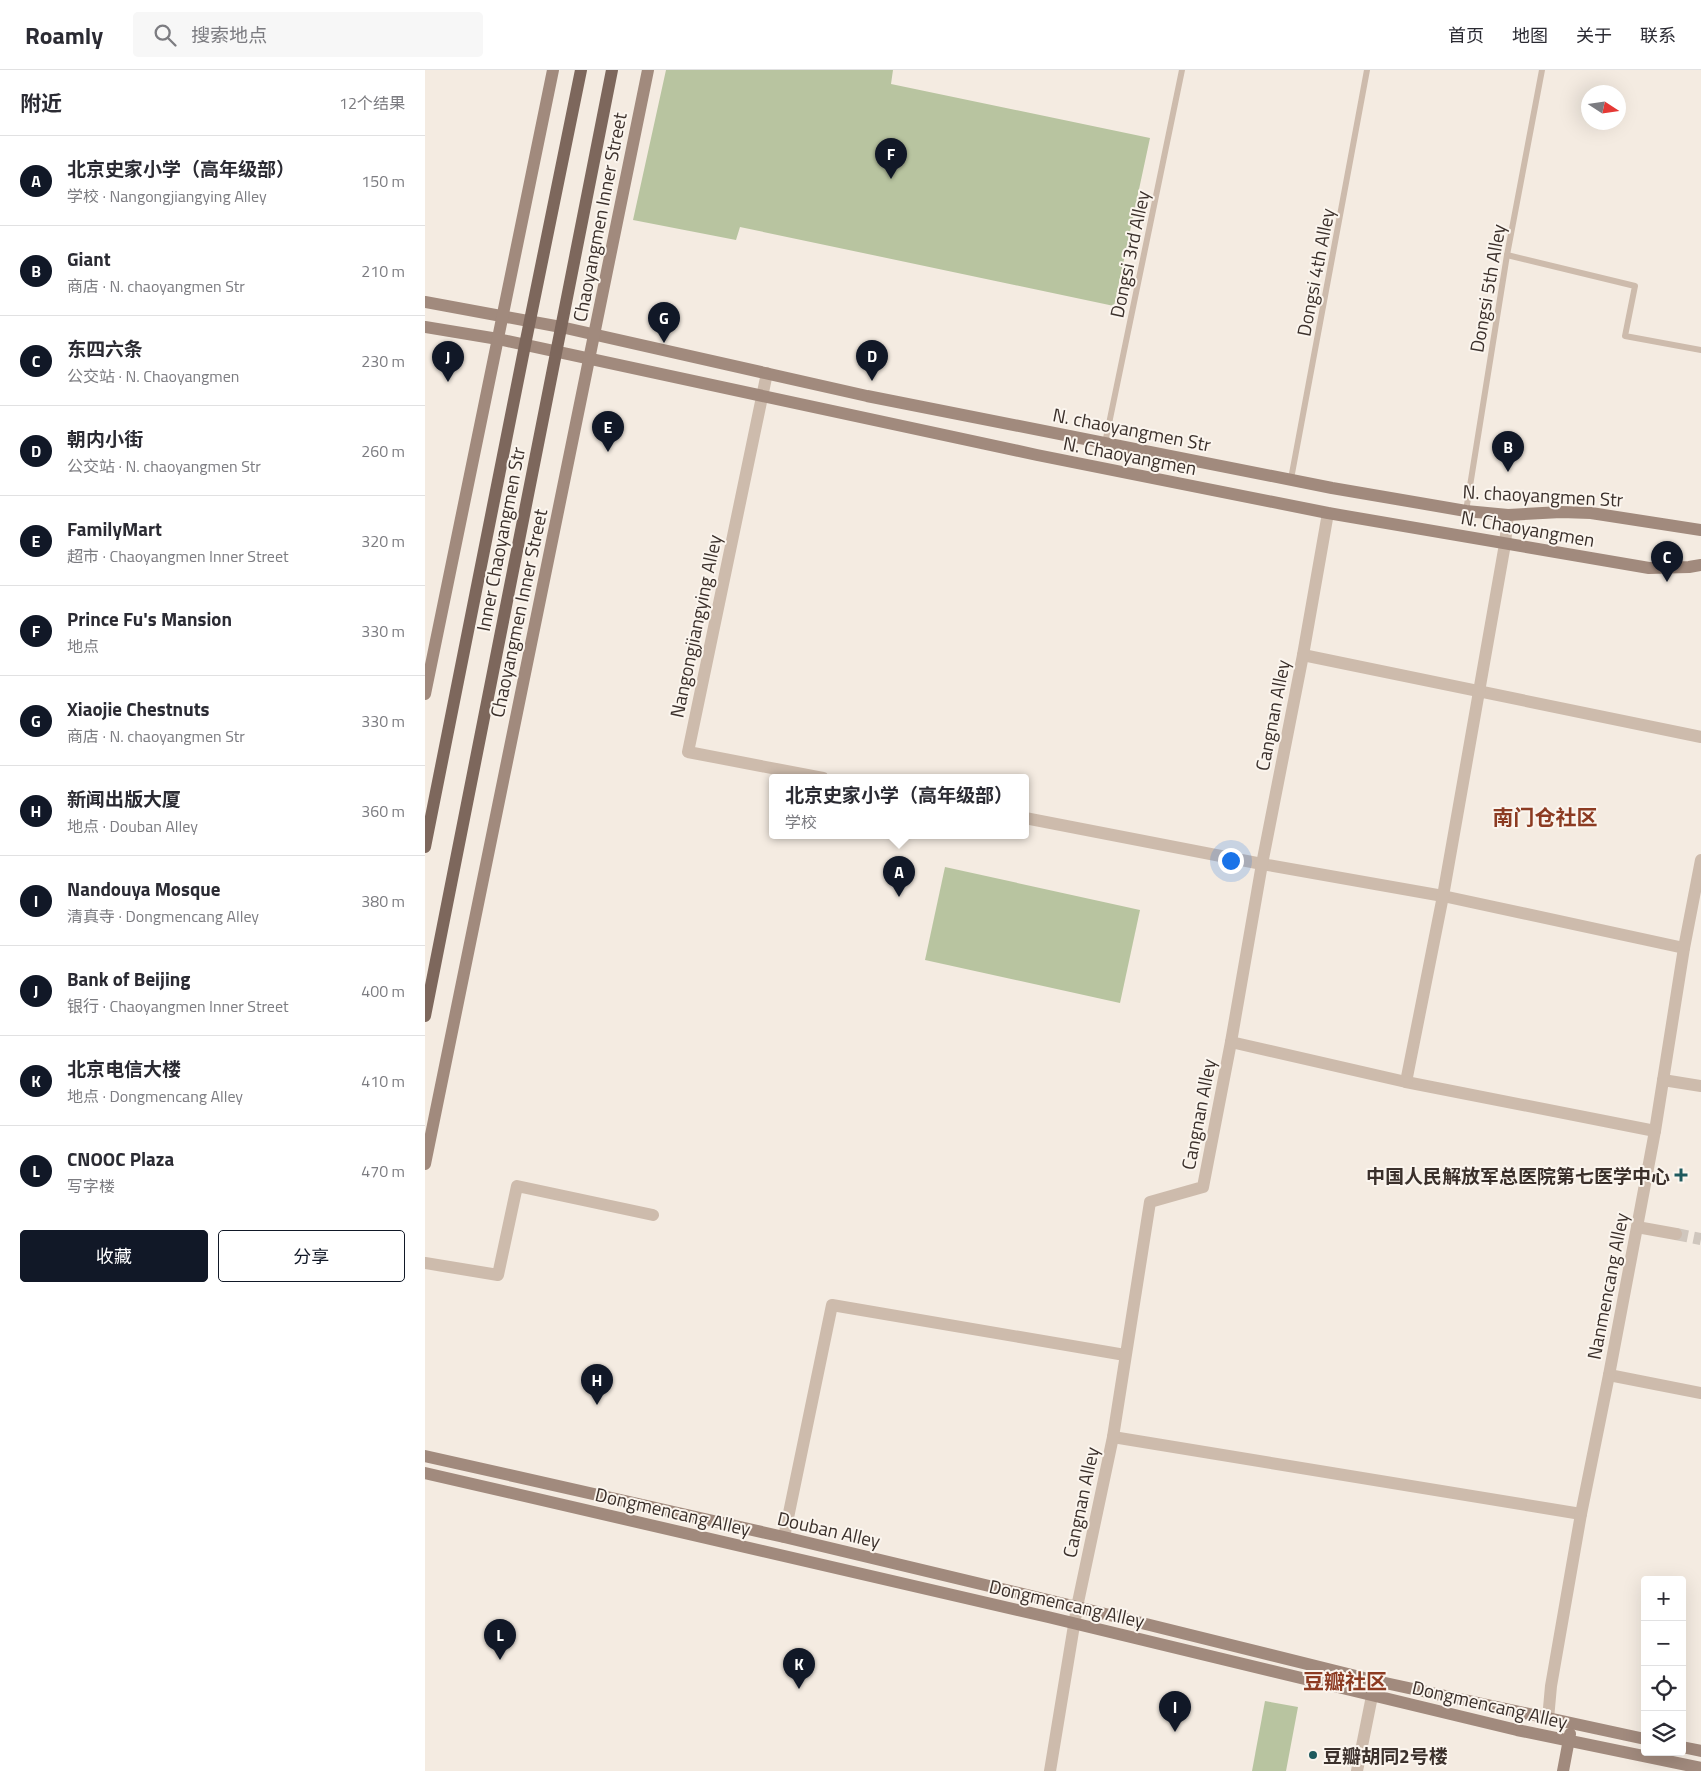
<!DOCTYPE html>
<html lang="zh">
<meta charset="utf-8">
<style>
body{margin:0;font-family:"Titillium Web","Noto Sans SC",sans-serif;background:#f7f7f7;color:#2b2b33}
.controls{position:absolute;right:15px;bottom:15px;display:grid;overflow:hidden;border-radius:5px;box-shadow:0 5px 20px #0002}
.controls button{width:45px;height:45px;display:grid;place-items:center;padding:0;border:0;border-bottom:1px solid #e1e1e2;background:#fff;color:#2b2b33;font:25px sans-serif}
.compass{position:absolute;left:1156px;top:15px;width:45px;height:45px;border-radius:50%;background:#fff;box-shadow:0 5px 20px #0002;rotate:102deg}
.you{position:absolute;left:805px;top:790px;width:18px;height:18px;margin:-12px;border:4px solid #fff;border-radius:50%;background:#1a73e8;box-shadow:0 0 0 8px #1a73e833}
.badge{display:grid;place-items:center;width:32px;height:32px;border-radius:50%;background:#111827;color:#fff;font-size:16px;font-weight:700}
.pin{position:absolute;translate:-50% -41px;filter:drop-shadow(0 1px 2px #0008)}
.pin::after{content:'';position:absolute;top:26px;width:18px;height:15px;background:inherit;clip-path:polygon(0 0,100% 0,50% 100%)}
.popup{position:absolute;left:344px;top:704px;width:260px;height:65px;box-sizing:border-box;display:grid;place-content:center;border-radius:5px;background:#fff;filter:drop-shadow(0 1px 4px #0005);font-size:16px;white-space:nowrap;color:#7c7c81}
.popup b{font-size:19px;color:#2b2b33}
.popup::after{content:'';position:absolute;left:50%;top:100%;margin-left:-10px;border:10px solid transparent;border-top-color:#fff}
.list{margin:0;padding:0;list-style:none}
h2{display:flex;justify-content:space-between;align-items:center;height:65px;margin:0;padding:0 20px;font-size:21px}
h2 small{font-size:16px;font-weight:400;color:#7c7c81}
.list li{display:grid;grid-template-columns:32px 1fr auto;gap:15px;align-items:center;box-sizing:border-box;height:90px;padding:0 20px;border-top:1px solid #e1e1e2}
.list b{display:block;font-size:19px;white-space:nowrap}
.list p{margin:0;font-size:16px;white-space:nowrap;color:#7c7c81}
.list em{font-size:16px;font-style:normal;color:#7c7c81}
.actions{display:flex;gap:10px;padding:15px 20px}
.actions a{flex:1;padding:11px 0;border:1px solid #111827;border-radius:5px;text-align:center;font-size:18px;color:#111827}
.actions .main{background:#111827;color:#fff}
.icon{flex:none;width:28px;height:28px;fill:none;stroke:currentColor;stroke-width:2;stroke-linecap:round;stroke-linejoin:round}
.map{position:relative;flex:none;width:1276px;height:1701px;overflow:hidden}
header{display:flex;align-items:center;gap:30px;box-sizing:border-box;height:70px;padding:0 25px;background:#fff;border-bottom:1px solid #e1e1e2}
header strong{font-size:24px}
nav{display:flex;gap:28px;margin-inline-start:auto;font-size:18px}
.search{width:350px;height:45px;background:#f7f7f7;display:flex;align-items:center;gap:12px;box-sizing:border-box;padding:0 18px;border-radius:5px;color:#7c7c81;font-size:19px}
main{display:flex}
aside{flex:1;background:#fff}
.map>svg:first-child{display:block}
</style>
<header>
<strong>Roamly</strong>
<div class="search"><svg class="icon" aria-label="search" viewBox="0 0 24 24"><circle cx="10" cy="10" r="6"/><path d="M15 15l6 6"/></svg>搜索地点</div>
<nav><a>首页</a><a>地图</a><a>关于</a><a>联系</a></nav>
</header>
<main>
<aside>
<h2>附近<small>12个结果</small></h2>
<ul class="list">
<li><span class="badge">A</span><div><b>北京史家小学（高年级部）</b><p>学校 · Nangongjiangying Alley</p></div><em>150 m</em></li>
<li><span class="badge">B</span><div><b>Giant</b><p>商店 · N. chaoyangmen Str</p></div><em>210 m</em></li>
<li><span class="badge">C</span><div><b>东四六条</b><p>公交站 · N. Chaoyangmen</p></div><em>230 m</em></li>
<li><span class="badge">D</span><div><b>朝内小街</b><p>公交站 · N. chaoyangmen Str</p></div><em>260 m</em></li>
<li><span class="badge">E</span><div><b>FamilyMart</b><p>超市 · Chaoyangmen Inner Street</p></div><em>320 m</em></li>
<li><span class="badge">F</span><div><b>Prince Fu's Mansion</b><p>地点</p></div><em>330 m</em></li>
<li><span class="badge">G</span><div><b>Xiaojie Chestnuts</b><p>商店 · N. chaoyangmen Str</p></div><em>330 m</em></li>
<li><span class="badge">H</span><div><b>新闻出版大厦</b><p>地点 · Douban Alley</p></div><em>360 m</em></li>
<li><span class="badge">I</span><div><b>Nandouya Mosque</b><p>清真寺 · Dongmencang Alley</p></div><em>380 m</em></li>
<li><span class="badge">J</span><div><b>Bank of Beijing</b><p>银行 · Chaoyangmen Inner Street</p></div><em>400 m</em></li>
<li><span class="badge">K</span><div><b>北京电信大楼</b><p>地点 · Dongmencang Alley</p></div><em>410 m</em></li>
<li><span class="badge">L</span><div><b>CNOOC Plaza</b><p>写字楼</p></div><em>470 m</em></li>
</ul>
<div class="actions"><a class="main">收藏</a><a>分享</a></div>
</aside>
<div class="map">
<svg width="1276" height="1701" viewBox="0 0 1276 1701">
<rect width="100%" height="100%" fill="#f4ebe1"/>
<g fill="#b8c4a0">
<polygon points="241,0 468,0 466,14 725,68 689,236 315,157 311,170 208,150"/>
<polygon points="520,797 715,840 695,933 500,890"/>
<polygon points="840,1631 873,1637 861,1701 827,1701"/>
</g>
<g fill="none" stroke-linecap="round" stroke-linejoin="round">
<polyline stroke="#cfc6bd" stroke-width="12" stroke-dasharray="12 6" stroke-linecap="butt" points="1251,1164 1276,1169"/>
<g stroke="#cdbbac" stroke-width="6">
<polyline points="1082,185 1210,216 1200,266 1276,280"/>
<polyline points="680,373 757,0"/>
<polyline points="866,409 942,0"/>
<polyline points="1041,441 1082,185 1117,0"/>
</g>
<g stroke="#cdbbac" stroke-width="12">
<polyline points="342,303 263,682 398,708"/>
<polyline points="878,585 1276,667"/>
<polyline points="600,748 837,794 1018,826 1259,878"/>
<polyline points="806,972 981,1012 1230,1061"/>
<polyline points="1238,1010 1276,1016"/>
<polyline points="981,1012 1018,826 1080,474 1083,445"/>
<polyline points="1212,1157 1251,1164"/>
<polyline points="0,1193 73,1205 92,1116 228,1145"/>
<polyline points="1184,1305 1276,1323"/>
<polyline points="688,1367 1156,1444"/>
<polyline points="359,1467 407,1235 700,1285"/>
<polyline points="1123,1649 1126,1616 1156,1444 1184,1305 1212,1157 1230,1061 1259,878 1276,790"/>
<polyline points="625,1701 652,1537 688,1367 725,1132 778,1117 806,972 837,794 878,585 903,443"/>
<polyline points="932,1701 947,1626"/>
</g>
<g stroke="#a18a7d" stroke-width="12">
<polyline points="0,232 136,257 442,326 907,418 1041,441 1083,445 1136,442 1166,443 1276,460"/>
<polyline points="0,257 73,269 612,385 903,443 1224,498 1264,497 1276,495"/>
<polyline points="0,624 128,0"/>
<polyline points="0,1094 223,0"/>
<polyline points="0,1386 359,1467 652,1537 951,1611 1220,1669"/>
<polyline points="0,1403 623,1547 1092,1660 1276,1698"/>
<polyline points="1257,1677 1276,1681"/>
<polyline points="1138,1701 1145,1664"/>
</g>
<g stroke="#7d675c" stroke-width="12">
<polyline points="0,777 100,275 156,0"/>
<polyline points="0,946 187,0"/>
</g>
</g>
<g fill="#1f5a5e" stroke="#fbf5ee" stroke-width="2">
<path d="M1253.5 1097.5h5v5h5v5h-5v5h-5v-5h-5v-5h5z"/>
<circle cx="888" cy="1685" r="5"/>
</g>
<g text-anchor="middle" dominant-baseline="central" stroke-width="4" stroke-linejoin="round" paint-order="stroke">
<g font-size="19" fill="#3b302b" stroke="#fbf5ee">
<text transform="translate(174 147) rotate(-79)">Chaoyangmen Inner Street</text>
<text transform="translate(704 184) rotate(-78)">Dongsi 3rd Alley</text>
<text transform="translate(890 202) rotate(-79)">Dongsi 4th Alley</text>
<text transform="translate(1062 218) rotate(-80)">Dongsi 5th Alley</text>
<text transform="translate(707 359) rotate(11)">N. chaoyangmen Str</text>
<text transform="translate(705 385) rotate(11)">N. Chaoyangmen</text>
<text transform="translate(1118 425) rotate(3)">N. chaoyangmen Str</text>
<text transform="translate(1103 458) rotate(10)">N. Chaoyangmen</text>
<text transform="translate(75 469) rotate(-79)">Inner Chaoyangmen Str</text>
<text transform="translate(93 543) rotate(-78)">Chaoyangmen Inner Street</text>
<text transform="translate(270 556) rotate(-78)">Nangongjiangying Alley</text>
<text transform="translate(847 645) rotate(-79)">Cangnan Alley</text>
<text transform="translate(773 1044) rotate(-79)">Cangnan Alley</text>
<text transform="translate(1182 1216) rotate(-79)">Nanmencang Alley</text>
<text transform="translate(655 1432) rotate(-78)">Cangnan Alley</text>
<text transform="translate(248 1441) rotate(13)">Dongmencang Alley</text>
<text transform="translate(404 1459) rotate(13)">Douban Alley</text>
<text transform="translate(642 1533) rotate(13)">Dongmencang Alley</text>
<text transform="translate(1065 1634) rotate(13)">Dongmencang Alley</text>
</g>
<g font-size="19" font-weight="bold" fill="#3b302b" stroke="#fbf5ee" text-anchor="end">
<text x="1245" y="1105">中国人民解放军总医院第七医学中心</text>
<text x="898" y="1685" text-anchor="start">豆瓣胡同2号楼</text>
</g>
<g font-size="21" font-weight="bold" fill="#8c3b22" stroke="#fbf5ee">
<text x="1120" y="747">南门仓社区</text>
<text x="920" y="1611">豆瓣社区</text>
</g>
</g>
</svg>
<div class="controls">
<button>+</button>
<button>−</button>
<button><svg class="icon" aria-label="locate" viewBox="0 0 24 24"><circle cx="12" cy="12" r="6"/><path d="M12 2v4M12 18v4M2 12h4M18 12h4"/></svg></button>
<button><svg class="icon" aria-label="layers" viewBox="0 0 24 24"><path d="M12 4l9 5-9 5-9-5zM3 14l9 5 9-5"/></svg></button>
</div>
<svg class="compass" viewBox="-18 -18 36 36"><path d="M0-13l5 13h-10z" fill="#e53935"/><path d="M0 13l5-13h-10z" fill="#7c7c81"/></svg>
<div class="you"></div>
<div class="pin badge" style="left:474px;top:827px">A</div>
<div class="popup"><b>北京史家小学（高年级部）</b>学校</div>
<div class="pin badge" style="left:1083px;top:402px">B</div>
<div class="pin badge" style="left:1242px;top:512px">C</div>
<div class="pin badge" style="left:447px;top:311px">D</div>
<div class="pin badge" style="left:183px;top:382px">E</div>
<div class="pin badge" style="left:466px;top:109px">F</div>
<div class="pin badge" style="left:239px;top:273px">G</div>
<div class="pin badge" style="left:172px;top:1335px">H</div>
<div class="pin badge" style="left:750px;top:1662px">I</div>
<div class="pin badge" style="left:23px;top:312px">J</div>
<div class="pin badge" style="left:374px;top:1619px">K</div>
<div class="pin badge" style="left:75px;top:1590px">L</div>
</div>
</main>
